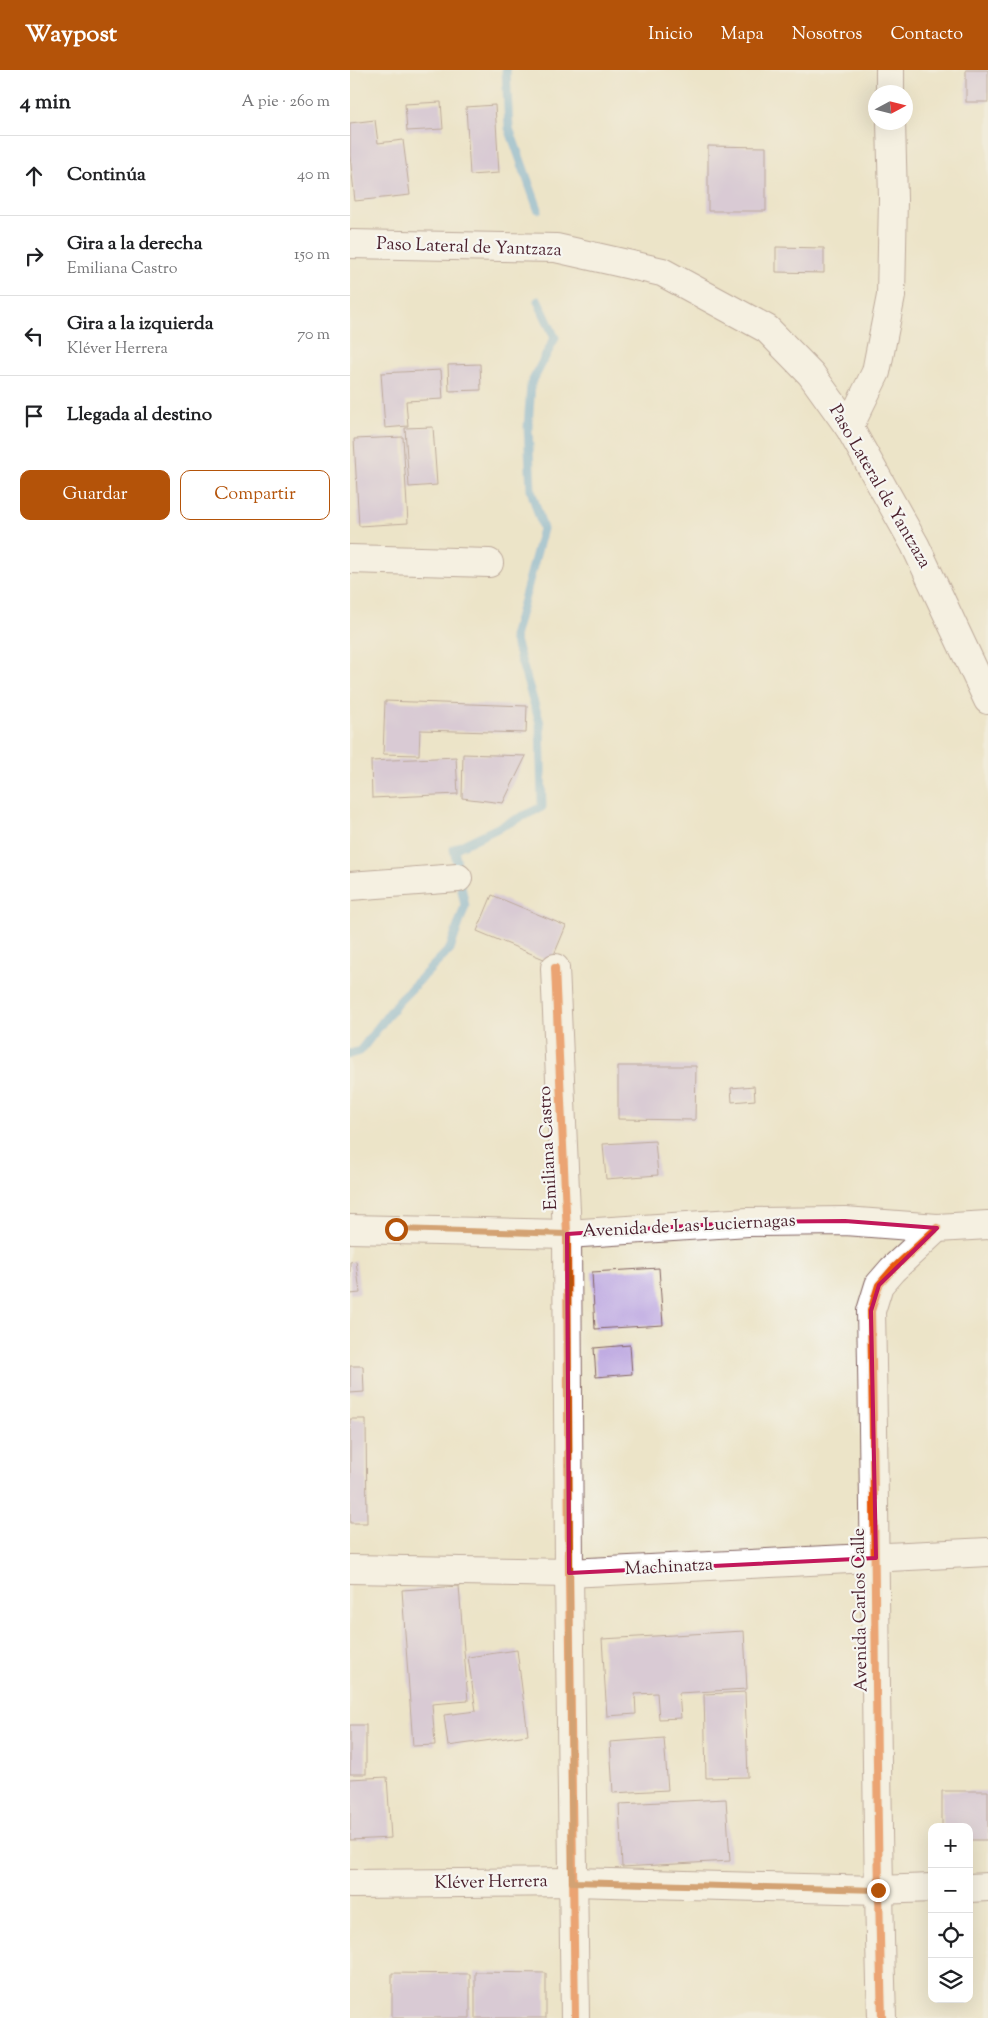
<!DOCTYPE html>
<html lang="es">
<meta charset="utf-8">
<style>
body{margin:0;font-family:"Sorts Mill Goudy",serif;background:#f2f2f2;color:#202124}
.controls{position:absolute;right:15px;bottom:15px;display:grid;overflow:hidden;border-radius:10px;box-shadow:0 5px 20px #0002}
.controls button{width:45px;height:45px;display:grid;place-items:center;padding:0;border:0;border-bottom:1px solid #e0e0e0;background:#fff;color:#202124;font:25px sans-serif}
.compass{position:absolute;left:518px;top:15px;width:45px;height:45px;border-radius:50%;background:#fff;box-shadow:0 5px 20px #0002;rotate:83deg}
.stop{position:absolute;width:15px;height:15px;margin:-11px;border:4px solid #b45309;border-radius:50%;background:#fff}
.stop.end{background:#b45309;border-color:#fff;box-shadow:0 1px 5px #0008}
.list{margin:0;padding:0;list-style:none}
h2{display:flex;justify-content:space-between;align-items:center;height:65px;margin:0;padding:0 20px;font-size:21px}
h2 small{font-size:16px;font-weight:400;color:#757577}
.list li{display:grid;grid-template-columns:32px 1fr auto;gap:15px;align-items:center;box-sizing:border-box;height:80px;padding:0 20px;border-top:1px solid #e0e0e0}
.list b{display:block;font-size:19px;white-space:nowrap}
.list p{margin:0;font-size:16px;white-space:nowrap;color:#757577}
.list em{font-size:16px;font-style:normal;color:#757577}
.actions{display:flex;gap:10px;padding:15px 20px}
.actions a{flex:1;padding:11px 0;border:1px solid #b45309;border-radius:10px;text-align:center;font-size:18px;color:#b45309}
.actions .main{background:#b45309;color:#fff}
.icon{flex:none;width:28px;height:28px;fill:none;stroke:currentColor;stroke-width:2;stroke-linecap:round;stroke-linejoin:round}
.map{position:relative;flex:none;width:638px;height:1948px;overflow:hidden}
header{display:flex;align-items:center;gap:30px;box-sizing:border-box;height:70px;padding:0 25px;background:#b45309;color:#fff}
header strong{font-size:24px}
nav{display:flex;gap:28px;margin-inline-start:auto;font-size:18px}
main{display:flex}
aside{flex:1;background:#fff}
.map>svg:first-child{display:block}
</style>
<header>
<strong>Waypost</strong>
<nav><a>Inicio</a><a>Mapa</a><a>Nosotros</a><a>Contacto</a></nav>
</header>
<main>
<aside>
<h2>4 min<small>A pie · 260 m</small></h2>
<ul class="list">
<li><svg class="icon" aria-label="ahead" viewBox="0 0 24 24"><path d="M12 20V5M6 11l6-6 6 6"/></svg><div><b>Continúa</b></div><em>40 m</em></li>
<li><svg class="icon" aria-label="right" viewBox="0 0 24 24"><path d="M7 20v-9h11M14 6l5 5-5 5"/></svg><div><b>Gira a la derecha</b><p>Emiliana Castro</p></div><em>150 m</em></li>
<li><svg class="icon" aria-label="left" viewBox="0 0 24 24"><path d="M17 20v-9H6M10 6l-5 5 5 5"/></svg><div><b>Gira a la izquierda</b><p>Kléver Herrera</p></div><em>70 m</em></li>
<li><svg class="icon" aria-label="arrive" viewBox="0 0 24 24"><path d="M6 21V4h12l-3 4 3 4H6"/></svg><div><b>Llegada al destino</b></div></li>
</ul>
<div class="actions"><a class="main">Guardar</a><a>Compartir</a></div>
</aside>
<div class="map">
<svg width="638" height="1948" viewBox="0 0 638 1948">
<rect width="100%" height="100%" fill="#f6f6f2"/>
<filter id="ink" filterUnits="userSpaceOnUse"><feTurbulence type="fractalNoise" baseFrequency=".02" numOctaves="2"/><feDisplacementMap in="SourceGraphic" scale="10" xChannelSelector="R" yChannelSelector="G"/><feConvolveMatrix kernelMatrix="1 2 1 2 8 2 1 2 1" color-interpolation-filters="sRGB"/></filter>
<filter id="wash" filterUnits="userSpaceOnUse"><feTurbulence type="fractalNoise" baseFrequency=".0096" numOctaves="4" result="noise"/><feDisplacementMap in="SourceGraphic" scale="20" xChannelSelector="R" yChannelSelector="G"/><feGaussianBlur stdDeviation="1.12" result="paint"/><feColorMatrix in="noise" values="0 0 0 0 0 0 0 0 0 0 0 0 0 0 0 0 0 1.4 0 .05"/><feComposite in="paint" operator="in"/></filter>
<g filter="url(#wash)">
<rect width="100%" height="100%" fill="#ece4c8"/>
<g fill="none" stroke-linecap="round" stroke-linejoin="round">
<g stroke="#61a6d7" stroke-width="9">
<polyline points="156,0 159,58 188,139"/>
<polyline points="0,984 10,981 48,932 100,879 115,836 104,779 192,737 190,653 164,567 193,459 181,420 178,357 181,314 205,268 188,231"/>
</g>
</g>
<g id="blocks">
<g fill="#c0abe2">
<rect x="616" y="0" width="22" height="32"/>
<polygon points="91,32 93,59 57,61 55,34"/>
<polygon points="145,35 149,103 120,105 116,37"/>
<polygon points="25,50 28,73 53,70 60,125 5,131 0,86 0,53"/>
<polygon points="358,76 416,77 416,141 358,141"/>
<polygon points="426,177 474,178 474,203 426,202"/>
<polygon points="130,294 131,320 99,321 98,295"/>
<polygon points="91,300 93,329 56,331 58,356 35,358 31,303"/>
<polygon points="83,357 87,415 59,417 55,358"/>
<polygon points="53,367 58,453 9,456 4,369"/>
<polygon points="35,631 177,636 176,663 70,660 69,685 33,684"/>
<polygon points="113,684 176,686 153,733 112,728"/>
<polygon points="106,687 108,724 22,728 21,691"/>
<polygon points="142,825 216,856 201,892 127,861"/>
<polygon points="268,996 346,996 345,1050 268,1049"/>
<polygon points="404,1016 405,1030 382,1032 381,1018"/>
<polygon points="305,1071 308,1105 256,1109 253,1074"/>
<polygon points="6,1191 10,1223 0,1224 0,1192"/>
<polygon points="309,1198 313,1255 245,1259 242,1202"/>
<polygon points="280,1275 282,1304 246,1307 244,1278"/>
<polygon points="0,1296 13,1296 14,1322 0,1323"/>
<polygon points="0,1349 16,1349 17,1453 0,1453"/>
<polygon points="109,1516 118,1631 82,1634 85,1675 63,1676 52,1520"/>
<polygon points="394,1561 397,1619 329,1623 331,1648 309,1649 307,1623 285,1624 286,1644 257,1646 252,1569"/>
<polygon points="167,1580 178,1665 98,1676 94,1645 126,1641 118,1587"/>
<polygon points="395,1622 398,1707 356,1708 354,1624"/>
<rect x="0" y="1655" width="16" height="49"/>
<polygon points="314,1668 318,1720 263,1723 260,1672"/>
<polygon points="37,1707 41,1768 0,1770 0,1709"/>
<polygon points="592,1721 638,1721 638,1770 619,1770 619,1757 592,1757"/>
<polygon points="376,1729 380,1791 272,1797 269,1734"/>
<polygon points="125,1902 196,1903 196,1948 125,1948"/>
<polygon points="42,1903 120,1904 120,1948 42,1948"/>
</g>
</g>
</g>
<g filter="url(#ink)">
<use href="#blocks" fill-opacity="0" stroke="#836462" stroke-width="1"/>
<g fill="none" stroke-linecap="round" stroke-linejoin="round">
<defs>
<g id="minor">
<polyline points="540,0 540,22"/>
<polyline points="499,357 526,302 541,226 543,129 541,52"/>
<polyline points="0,489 139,493"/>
<polyline points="0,816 108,808"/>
<polyline points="205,898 217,1164 219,1503 225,1948"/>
<polyline points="0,1159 217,1164 398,1152 495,1151 587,1158 638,1155"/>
<polyline points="0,1499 219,1503 638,1482"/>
<polyline points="0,1814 223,1812 528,1820 582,1818"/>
<polyline points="619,1818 638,1817"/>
<path d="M532 1948C525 1712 526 1477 521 1241L529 1215 542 1200 587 1158"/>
</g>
<polyline id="highway" points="0,174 206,178 312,202 417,259 461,304 499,357 565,475 638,630"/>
</defs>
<use href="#minor" stroke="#836462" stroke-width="30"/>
<use href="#highway" stroke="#836462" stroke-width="30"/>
<use href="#minor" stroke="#fff" stroke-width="28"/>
<use href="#highway" stroke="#fff" stroke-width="28"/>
<defs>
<g id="cycleway">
<polyline points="205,898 217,1164 219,1503 225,1948"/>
<path d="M532 1948C525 1712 526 1477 521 1241L529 1215 542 1200 587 1158"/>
</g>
</defs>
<use href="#cycleway" stroke="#f6f6f2" stroke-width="11"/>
<use href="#cycleway" stroke="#e8590c" stroke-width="8"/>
</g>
</g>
<g fill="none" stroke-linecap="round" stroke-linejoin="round" filter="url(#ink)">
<polyline stroke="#b45309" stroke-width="6" points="46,1159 217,1164 222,1812 528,1820"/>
</g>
<path d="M0 0H638V1948H0ZM495 1151 587 1158 529 1215 521 1241 526 1488 219 1503 217 1164 398 1152Z" fill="#ece4c8" fill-opacity=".55" fill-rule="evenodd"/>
<path fill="none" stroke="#c2185b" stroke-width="4" stroke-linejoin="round" d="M495 1151 587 1158 529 1215 521 1241 526 1488 219 1503 217 1164 398 1152Z"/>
<g text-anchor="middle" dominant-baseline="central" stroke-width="4.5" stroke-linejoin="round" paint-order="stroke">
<g font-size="18" fill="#4a1f2b" stroke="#f6f6f2">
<text transform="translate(119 178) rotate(2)">Paso Lateral de Yantzaza</text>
<text transform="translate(529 417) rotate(60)">Paso Lateral de Yantzaza</text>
<text transform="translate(199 1078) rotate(-93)">Emiliana Castro</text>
<text transform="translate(339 1157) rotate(-3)">Avenida de Las Luciernagas</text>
<text transform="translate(319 1498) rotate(-3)">Machinatza</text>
<text transform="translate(511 1540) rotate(-91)">Avenida Carlos Calle</text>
<text transform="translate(141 1813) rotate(-1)">Kléver Herrera</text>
</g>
</g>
</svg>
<div class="controls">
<button>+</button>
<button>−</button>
<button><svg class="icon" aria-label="locate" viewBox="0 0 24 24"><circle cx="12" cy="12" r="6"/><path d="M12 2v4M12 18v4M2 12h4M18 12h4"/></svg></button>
<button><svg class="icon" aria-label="layers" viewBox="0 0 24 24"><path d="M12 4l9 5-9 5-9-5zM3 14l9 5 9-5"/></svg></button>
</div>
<svg class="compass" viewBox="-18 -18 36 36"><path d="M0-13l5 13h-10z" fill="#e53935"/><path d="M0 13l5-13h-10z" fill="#757577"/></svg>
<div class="stop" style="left:46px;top:1159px"></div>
<div class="stop end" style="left:528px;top:1820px"></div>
</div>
</main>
